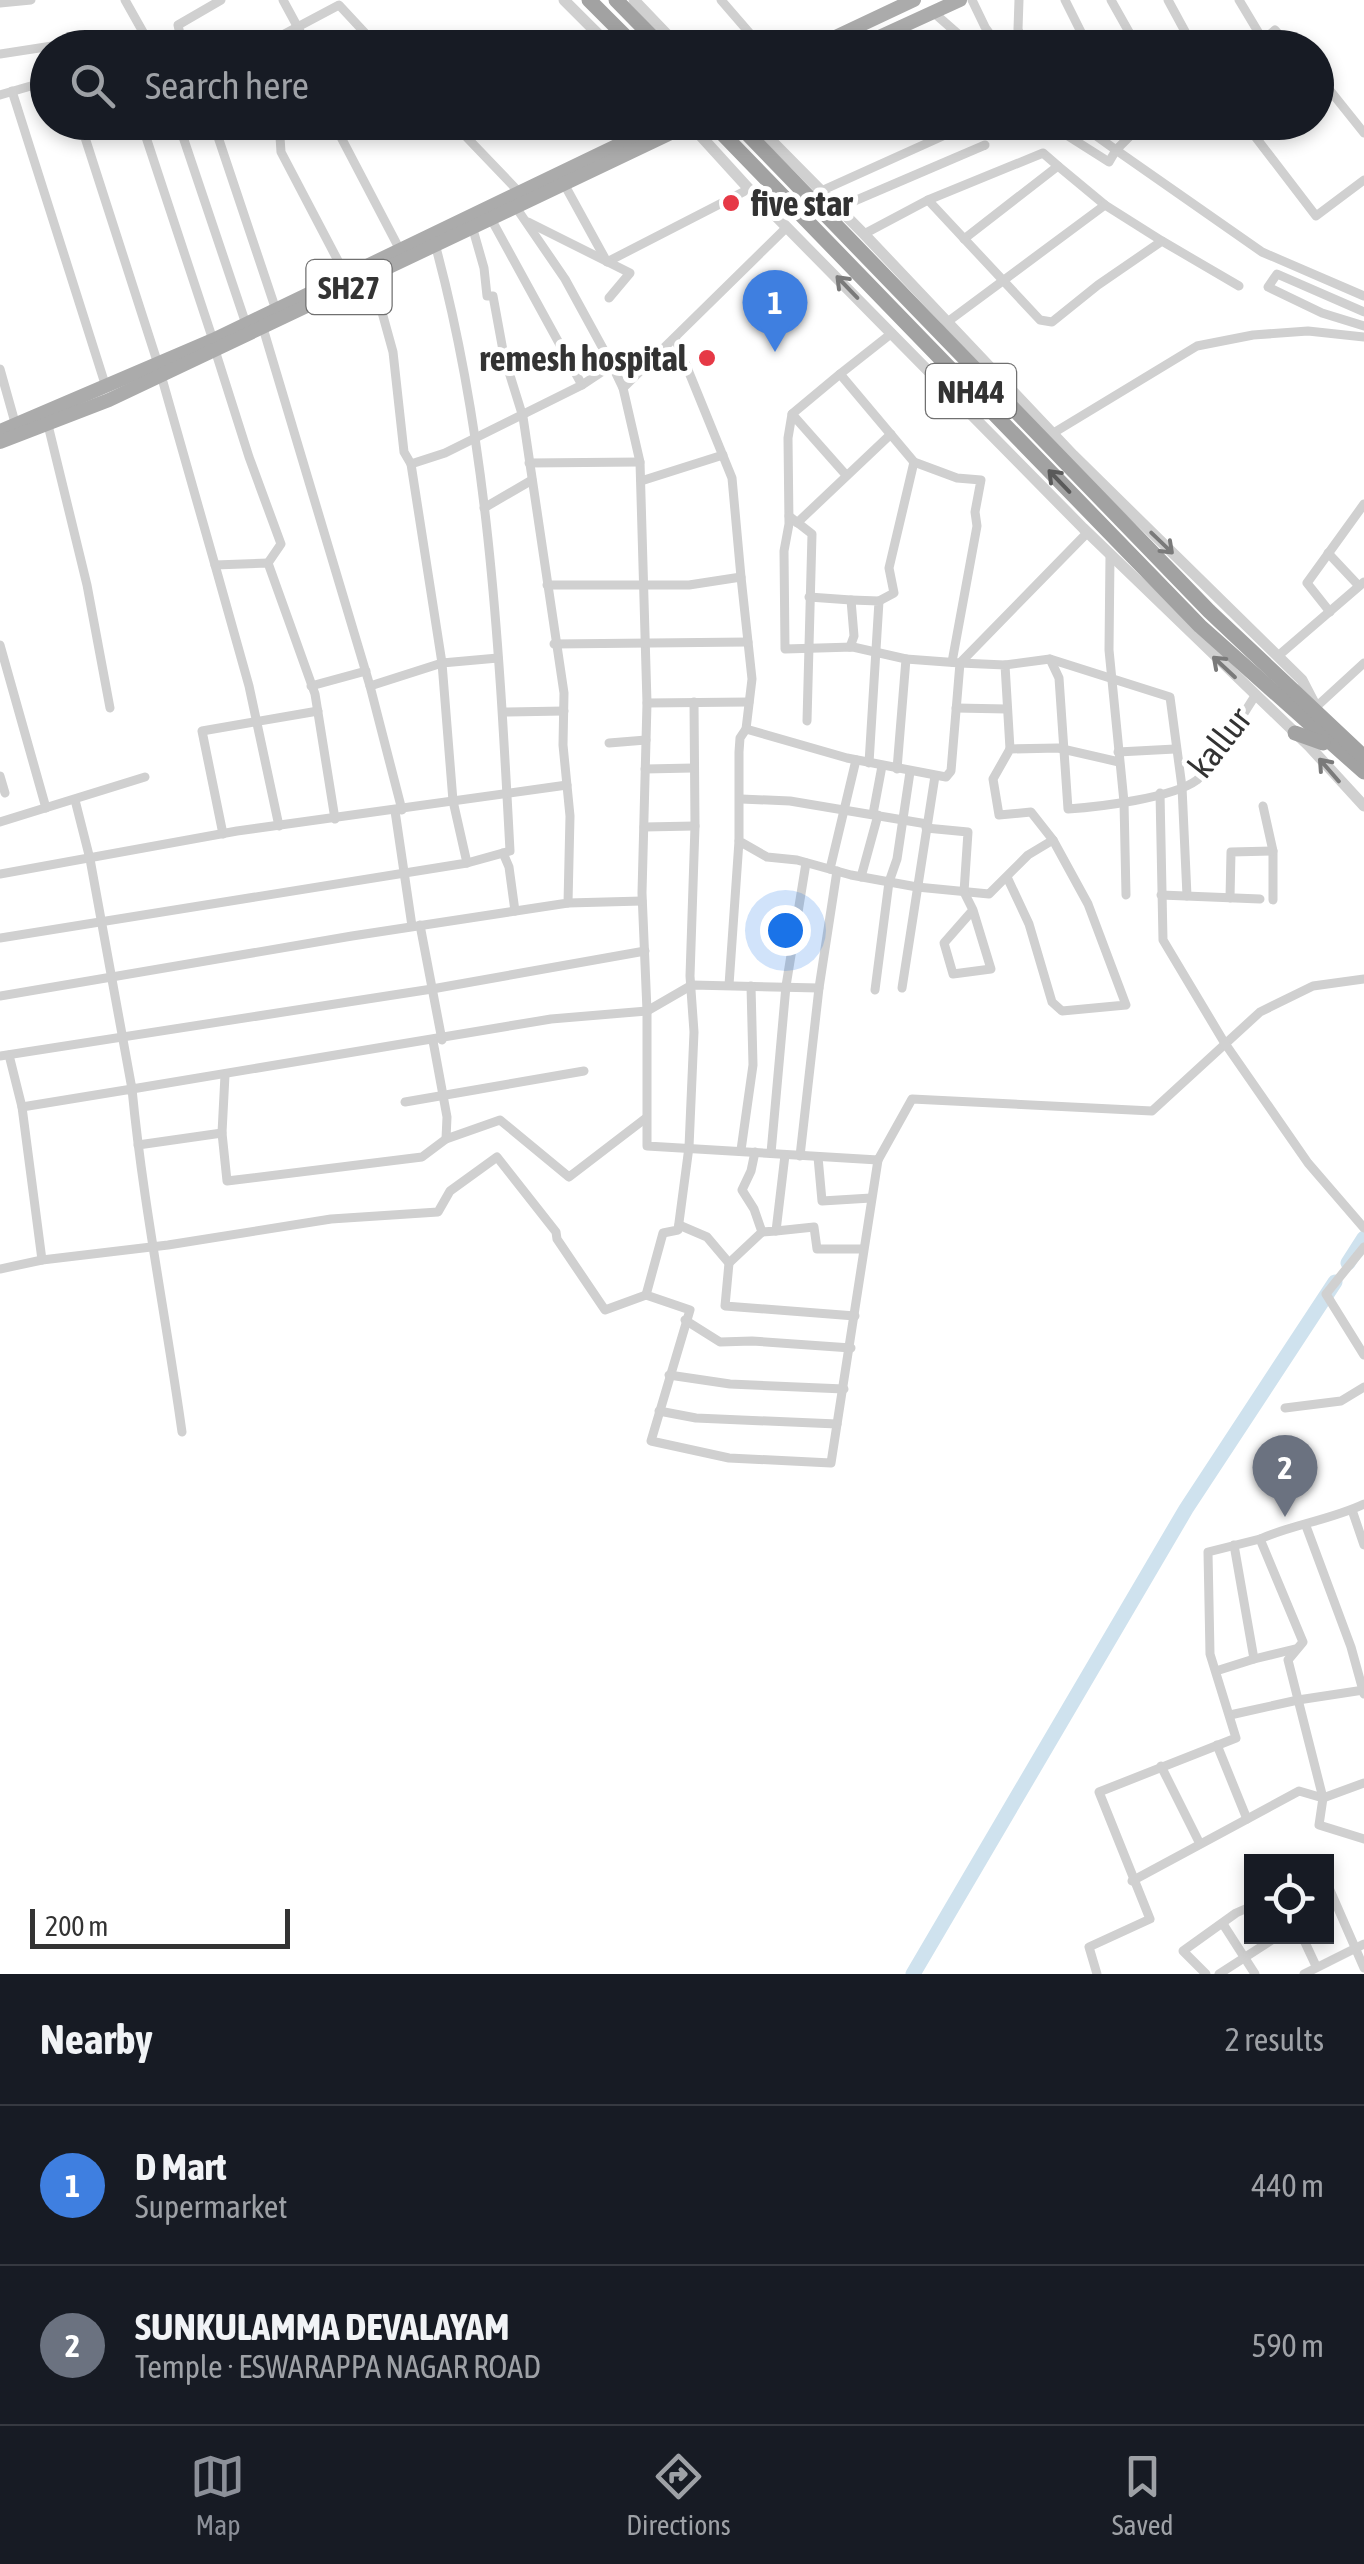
<!DOCTYPE html>
<meta charset="utf-8">
<style>
body{margin:0;font-family:"Asap Condensed",sans-serif;background:#242831;color:#f1f3f6}
.controls{position:absolute;right:30px;bottom:30px;display:grid;overflow:hidden;border-radius:0px;box-shadow:0 5px 15px #0003}
.controls button{width:90px;height:90px;display:grid;place-items:center;padding:0;border:0;border-bottom:2px solid #363941;background:#171b24;color:#f1f3f6;font:50px sans-serif}
.scale{position:absolute;left:30px;bottom:25px;width:260px;box-sizing:border-box;padding-left:10px;border:5px solid #333;border-top:0;font-size:28px;line-height:35px;white-space:nowrap;color:#333;-webkit-text-stroke:8px #fff;paint-order:stroke}
.you{position:absolute;left:785px;top:930px;width:35px;height:35px;margin:-25px;border:8px solid #fff;border-radius:50%;background:#1a73e8;box-shadow:0 0 0 15px #1a73e833}
.badge{display:grid;place-items:center;width:65px;height:65px;border-radius:50%;background:#8c9099;color:#fff;font-size:32px;font-weight:700}
.pin{position:absolute;translate:-50% -82px;filter:drop-shadow(0 2px 5px #0008)}
.pin::after{content:'';position:absolute;top:52px;width:35px;height:30px;background:inherit;clip-path:polygon(0 0,100% 0,50% 100%)}
.list{margin:0;padding:0;list-style:none}
h2{display:flex;justify-content:space-between;align-items:center;height:130px;margin:0;padding:0 40px;font-size:42px}
h2 small{font-size:32px;font-weight:400;color:#9ea1a6}
.list li{display:grid;grid-template-columns:65px 1fr auto;gap:30px;align-items:center;box-sizing:border-box;height:160px;padding:0 40px;border-top:2px solid #363941}
.list b{display:block;font-size:38px;white-space:nowrap}
.list p{margin:0;font-size:32px;white-space:nowrap;color:#9ea1a6}
.list em{font-size:32px;font-style:normal;color:#9ea1a6}
.icon{flex:none;width:55px;height:55px;fill:none;stroke:currentColor;stroke-width:2;stroke-linecap:round;stroke-linejoin:round}
.map{position:relative;flex:none;width:1364px;height:1974px;overflow:hidden}
.search{position:absolute;background:#171b24;box-shadow:0 5px 15px #0003;left:30px;right:30px;top:30px;height:110px;display:flex;align-items:center;gap:25px;box-sizing:border-box;padding:0 35px;border-radius:55px;color:#9ea1a6;font-size:38px}
.sheet{height:450px;background:#171b24}
nav{display:flex;justify-content:space-around;align-items:center;box-sizing:border-box;height:140px;border-top:2px solid #363941;background:#171b24;font-size:28px;color:#9ea1a6}
nav a{display:grid;justify-items:center;gap:5px}
nav .on{color:#8c9099}
.map>svg:first-child{display:block}
</style>
<div class="map">
<svg width="1364" height="1974" viewBox="0 0 1364 1974">
<rect width="100%" height="100%" fill="#fff"/>
<g fill="none" stroke-linecap="round" stroke-linejoin="round">
<g stroke="#cfe2ee" stroke-width="15">
<polyline points="1348,1263 1364,1238"/>
<polyline points="913,1974 1186,1509 1335,1282"/>
</g>
<g stroke="#d0d0d0" stroke-width="9">
<polyline points="125,0 152,48"/>
<polyline points="283,0 309,48"/>
<polyline points="721,0 753,37"/>
<polyline points="972,0 985,27 1000,48"/>
<polyline points="1019,0 1018,29 1024,48"/>
<polyline points="1065,0 1089,48"/>
<polyline points="1111,0 1138,48"/>
<polyline points="1168,0 1194,48"/>
<polyline points="1239,0 1263,40 1252,48"/>
<polyline points="0,3 31,0"/>
<polyline points="933,12 974,48"/>
<polyline points="902,26 919,48"/>
<polyline points="1263,40 1275,30 1291,48"/>
<polyline points="183,48 178,25 221,0"/>
<polyline points="258,48 339,5 379,48"/>
<polyline points="0,54 65,44 65,48"/>
<polyline points="1316,73 1364,133"/>
<polyline points="12,91 106,387"/>
<polyline points="0,95 48,81"/>
<polyline points="80,122 158,364"/>
<polyline points="141,122 213,340"/>
<polyline points="178,122 246,324"/>
<polyline points="213,122 276,310"/>
<polyline points="279,122 281,152 346,276"/>
<polyline points="333,122 400,250"/>
<polyline points="452,122 519,192"/>
<polyline points="1046,122 1109,162 1116,150 1077,122"/>
<polyline points="1124,122 1130,136 1150,122"/>
<polyline points="1244,122 1316,216 1364,180"/>
<polyline points="1130,136 1116,150 1262,252 1364,296"/>
<polyline points="1058,166 1105,205 1162,241"/>
<polyline points="563,182 607,262 749,189"/>
<polyline points="821,191 974,122"/>
<polyline points="928,200 1043,153 1058,166 964,239"/>
<polyline points="515,206 565,279 612,365 623,388 640,462 647,703 642,893 647,1011 647,1146 878,1160 912,1099 1152,1111 1260,1012 1313,986 1364,979"/>
<polyline points="838,208 985,145"/>
<polyline points="528,222 630,273 609,298"/>
<polyline points="864,234 928,200 1040,320 1052,322 1098,285 1162,241 1239,286"/>
<path d="M435 244C489 442 499 647 510 851L467 863"/>
<polyline points="1364,312 1277,274 1268,287 1322,313 1364,326"/>
<polyline points="946,323 1105,205"/>
<polyline points="263,328 370,686 402,810"/>
<polyline points="892,333 840,374 914,462 957,478 981,480 975,512 977,526 952,662"/>
<polyline points="215,350 249,457 281,544 268,563"/>
<polyline points="0,369 16,426"/>
<polyline points="840,374 792,414 788,438 789,524 784,551 785,649 853,647 906,659 897,769"/>
<polyline points="161,375 215,565 268,563 315,694 335,819"/>
<polyline points="582,385 612,365"/>
<polyline points="623,388 787,227"/>
<polyline points="792,414 846,475"/>
<polyline points="48,425 87,585 110,708"/>
<polyline points="1055,432 1197,346 1253,335 1308,331 1364,337"/>
<polyline points="529,463 640,462"/>
<polyline points="411,464 445,453 582,385 490,217"/>
<polyline points="641,481 723,455"/>
<polyline points="484,508 532,480"/>
<polyline points="789,516 812,534 807,721"/>
<polyline points="797,523 891,434"/>
<polyline points="1328,553 1359,586"/>
<polyline points="1110,555 1109,650 1124,802 1126,895"/>
<polyline points="215,565 249,686 279,826"/>
<polyline points="741,577 752,679 746,729 740,738 739,752 739,841 767,857 797,860 851,875 917,887 989,894 1028,855 1053,840 1088,904 1126,1005 1062,1011 1052,1002 1029,924 1007,877"/>
<polyline points="547,585 689,585 741,577 732,478 675,338"/>
<polyline points="809,597 851,600 854,636 850,647"/>
<polyline points="851,600 879,601 869,763"/>
<polyline points="879,601 894,593 889,568 914,462"/>
<polyline points="1330,612 1307,583 1364,504"/>
<polyline points="554,644 748,642"/>
<polyline points="0,645 46,808"/>
<polyline points="1278,656 1364,582"/>
<polyline points="1050,659 1170,697 1182,787 1187,896"/>
<path d="M1005 665 1050 659 1059 678 1068 809C1098 807 1173 798 1197 780 1211 768 1243 714 1255 696"/>
<polyline points="311,686 366,671"/>
<polyline points="370,686 442,663 498,658"/>
<polyline points="694,702 695,826 690,976 694,1032 689,1147 678,1230 663,1233 646,1295 690,1310 651,1441 729,1458 831,1463 878,1160"/>
<polyline points="647,703 749,702"/>
<polyline points="1316,707 1364,663"/>
<polyline points="956,708 1007,709"/>
<polyline points="503,712 564,711"/>
<polyline points="746,729 847,758 946,777 951,771 960,663 906,659"/>
<polyline points="609,743 646,740"/>
<polyline points="1010,749 1005,665 960,663 1087,533"/>
<polyline points="1118,752 1175,749"/>
<polyline points="645,769 693,768"/>
<polyline points="0,776 5,793"/>
<polyline points="1160,793 1163,940 1224,1042 1308,1163 1364,1228"/>
<polyline points="741,799 790,801 927,824"/>
<polyline points="75,800 90,859 132,1089 551,1019 647,1011 692,985 819,988"/>
<polyline points="1263,806 1273,851 1273,900"/>
<polyline points="395,811 412,926"/>
<polyline points="873,814 882,766"/>
<polyline points="0,822 145,777"/>
<polyline points="644,827 695,826"/>
<polyline points="926,828 968,832 964,892 973,910 944,943 953,974 991,969 973,910"/>
<polyline points="223,834 202,731 318,711"/>
<polyline points="1053,840 1031,812 999,815 993,779 1010,749 1058,748 1119,762"/>
<polyline points="503,853 509,867 515,911"/>
<polyline points="830,869 856,760"/>
<polyline points="0,874 237,831 567,785"/>
<polyline points="861,877 878,815"/>
<polyline points="1161,895 1260,899"/>
<polyline points="1230,898 1231,852 1273,851"/>
<polyline points="568,903 642,901"/>
<polyline points="420,925 442,1040"/>
<polyline points="0,938 467,863 453,801 442,663 411,464 404,452 393,352 372,276"/>
<polyline points="729,985 739,841"/>
<polyline points="902,988 935,776"/>
<polyline points="875,990 889,882 897,859 910,772"/>
<polyline points="0,996 352,936 568,903 570,816 563,745 564,693 523,417 504,356 493,296 487,296 484,268 472,226"/>
<polyline points="433,1041 447,1117 446,1139"/>
<polyline points="9,1055 22,1107 42,1260"/>
<polyline points="0,1056 432,989 645,951"/>
<polyline points="225,1075 222,1133 227,1181 422,1157 446,1139 500,1120 569,1177 646,1118"/>
<polyline points="405,1102 584,1071"/>
<path d="M22 1107 132 1089C143 1203 166 1317 182 1432"/>
<polyline points="138,1145 222,1133"/>
<polyline points="741,1150 753,1065 751,986"/>
<polyline points="771,1153 786,986 806,863"/>
<polyline points="800,1156 819,988 837,871"/>
<polyline points="818,1157 822,1201 871,1198"/>
<polyline points="679,1225 707,1237 729,1263 725,1306 855,1316"/>
<polyline points="776,1231 814,1227 817,1249 863,1249"/>
<polyline points="762,1232 776,1231 785,1155"/>
<polyline points="1364,1247 1326,1294 1364,1355"/>
<polyline points="729,1263 762,1232 754,1209 742,1190 751,1171 755,1152"/>
<polyline points="0,1269 42,1260 168,1245 331,1219 438,1212 450,1191 497,1157 556,1232 557,1239 605,1310 646,1295"/>
<polyline points="685,1320 720,1342 752,1341 851,1348"/>
<polyline points="669,1375 730,1384 844,1389"/>
<polyline points="1285,1408 1341,1401 1364,1387"/>
<polyline points="659,1411 696,1418 837,1424"/>
<polyline points="1352,1510 1364,1545"/>
<polyline points="1306,1526 1351,1647 1364,1694"/>
<path d="M1260 1539C1294 1524 1330 1520 1364 1504"/>
<polyline points="1254,1659 1295,1649"/>
<polyline points="1216,1671 1254,1659 1234,1545"/>
<polyline points="1230,1715 1298,1700 1364,1690"/>
<polyline points="1217,1745 1247,1819"/>
<polyline points="1161,1766 1200,1844"/>
<polyline points="1132,1881 1299,1791 1323,1798 1319,1825 1364,1839"/>
<polyline points="1326,1881 1364,1968"/>
<polyline points="1223,1924 1255,1974"/>
<polyline points="1302,1936 1316,1966"/>
<polyline points="1097,1974 1089,1947 1150,1919 1099,1792 1236,1738 1210,1654 1208,1552 1260,1539 1303,1642 1288,1660 1323,1798 1364,1783"/>
<polyline points="1206,1974 1183,1951 1236,1913 1252,1906"/>
<polyline points="1219,1974 1278,1936"/>
<polyline points="1304,1974 1364,1944"/>
</g>
<g stroke="#d0d0d0" stroke-width="11">
<polyline points="564,0 612,48"/>
<polyline points="634,0 680,48"/>
<polyline points="688,122 749,189 1083,528 1309,746 1364,806"/>
<polyline points="753,122 864,234 1073,455 1302,680 1317,709"/>
</g>
<g stroke="#ababab" stroke-width="14">
<polyline points="812,48 914,0"/>
<polyline points="855,48 960,0"/>
<polyline points="0,431 213,340 666,122"/>
<polyline points="0,442 109,400 694,122"/>
</g>
<g stroke="#a2a2a2" stroke-width="15">
<polyline points="589,0 637,48"/>
<polyline points="616,0 663,48"/>
<polyline points="711,122 1200,626 1364,772"/>
<polyline points="736,122 1209,611 1364,757"/>
<polyline points="1295,733 1323,743"/>
</g>
</g>
<defs><path id="oneway-shaft" d="M-6 0H5M1.5-3L5.5 0L1.5 3" fill="none" stroke-width="1.6" stroke-linecap="round" stroke-linejoin="round" transform="scale(2.5)"/></defs>
<g stroke="#7a7a7a">
<use href="#oneway-shaft" transform="translate(847 287) rotate(-134)"/>
<use href="#oneway-shaft" transform="translate(1162 543) rotate(44)"/>
<use href="#oneway-shaft" transform="translate(1224 667) rotate(-137)"/>
<use href="#oneway-shaft" transform="translate(1329 770) rotate(-131)"/>
</g>
<use stroke="#5a5a5a" href="#oneway-shaft" transform="translate(1059 481) rotate(-134)"/>
<g fill="#e63946" stroke="#fff" stroke-width="4">
<circle cx="731" cy="203" r="10"/>
<circle cx="707" cy="358" r="10"/>
</g>
<g text-anchor="middle" dominant-baseline="central" stroke-width="10" stroke-linejoin="round" paint-order="stroke">
<g fill="#fff" stroke="#707070" stroke-width="2.5">
<rect x="306.5" y="260" width="85" height="54" rx="8"/>
<rect x="926" y="364" width="90" height="54" rx="8"/>
</g>
<g font-size="32" font-weight="bold" fill="#333">
<text x="349" y="287">SH27</text>
<text x="971" y="391">NH44</text>
</g>
<g font-size="35" font-weight="bold" fill="#333" stroke="#fff" text-anchor="start">
<text x="751" y="203">five star</text>
<text x="687" y="358" text-anchor="end">remesh hospital</text>
</g>
<g font-size="35" fill="#333" stroke="#fff">
<text transform="translate(1219 742) rotate(-52)">kallur</text>
</g>
</g>
</svg>
<div class="controls">
<button><svg class="icon" aria-label="locate" viewBox="0 0 24 24"><circle cx="12" cy="12" r="6"/><path d="M12 2v4M12 18v4M2 12h4M18 12h4"/></svg></button>
</div>
<div class="scale">200 m</div>
<div class="you"></div>
<div class="pin badge" style="left:775px;top:352px;background:#3f7fe0">1</div>
<div class="pin badge" style="left:1285px;top:1517px;background:#6b7280">2</div>
<div class="search"><svg class="icon" aria-label="search" viewBox="0 0 24 24"><circle cx="10" cy="10" r="6"/><path d="M15 15l6 6"/></svg>Search here</div>
</div>
<section class="sheet">
<h2>Nearby<small>2 results</small></h2>
<ul class="list">
<li><span class="badge" style="background:#3f7fe0">1</span><div><b>D Mart</b><p>Supermarket</p></div><em>440 m</em></li>
<li><span class="badge" style="background:#6b7280">2</span><div><b>SUNKULAMMA DEVALAYAM</b><p>Temple · ESWARAPPA NAGAR ROAD</p></div><em>590 m</em></li>
</ul>
</section>
<nav>
<a class="on"><svg class="icon" aria-label="map" viewBox="0 0 24 24"><path d="M3 6l6-2 6 2 6-2v14l-6 2-6-2-6 2zM9 4v14M15 6v14"/></svg>Map</a>
<a><svg class="icon" aria-label="directions" viewBox="0 0 24 24"><path d="M12 3l9 9-9 9-9-9zM9 14v-3h6M13 9l2 2-2 2"/></svg>Directions</a>
<a><svg class="icon" aria-label="saved" viewBox="0 0 24 24"><path d="M7 4h10v16l-5-4-5 4z"/></svg>Saved</a>
</nav>
